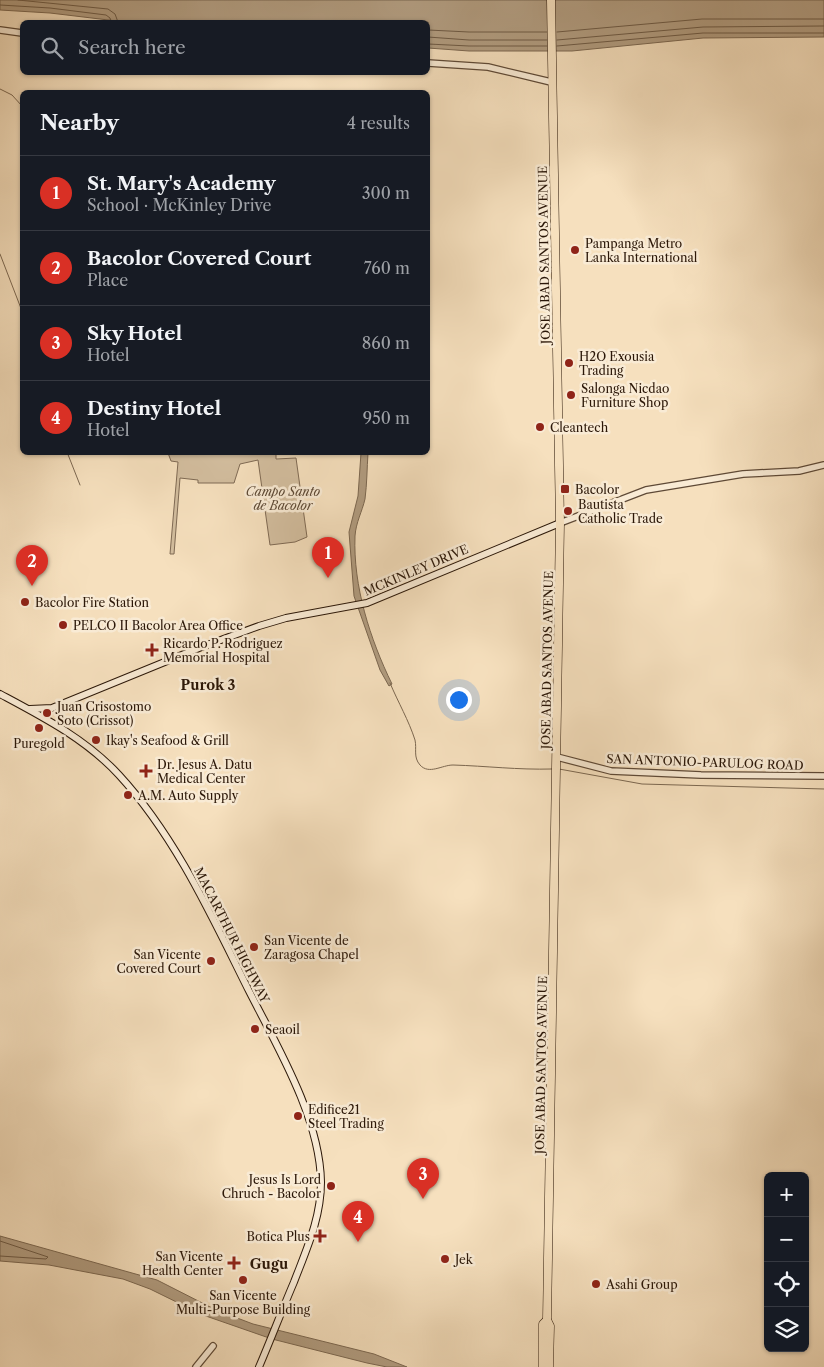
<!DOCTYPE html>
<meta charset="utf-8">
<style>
body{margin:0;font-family:"Libre Caslon Text",serif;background:#242831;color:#f1f3f6}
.controls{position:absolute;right:15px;bottom:15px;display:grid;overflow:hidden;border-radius:8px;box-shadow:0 1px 4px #0004}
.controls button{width:45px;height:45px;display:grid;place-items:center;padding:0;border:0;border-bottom:1px solid #363941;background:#171b24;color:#f1f3f6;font:25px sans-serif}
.you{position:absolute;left:458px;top:699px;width:18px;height:18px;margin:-12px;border:4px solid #fff;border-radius:50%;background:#1a73e8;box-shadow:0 0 0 8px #1a73e833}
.badge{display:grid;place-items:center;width:32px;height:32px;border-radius:50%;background:#d93025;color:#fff;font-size:16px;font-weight:700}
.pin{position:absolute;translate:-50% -41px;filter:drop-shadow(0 1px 2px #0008)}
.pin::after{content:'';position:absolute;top:26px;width:18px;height:15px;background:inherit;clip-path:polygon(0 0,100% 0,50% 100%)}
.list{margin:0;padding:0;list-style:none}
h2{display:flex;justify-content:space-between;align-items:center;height:65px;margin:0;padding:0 20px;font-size:21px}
h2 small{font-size:16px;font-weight:400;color:#9ea1a6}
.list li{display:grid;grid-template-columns:32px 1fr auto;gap:15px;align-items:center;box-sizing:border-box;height:75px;padding:0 20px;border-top:1px solid #363941}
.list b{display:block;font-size:19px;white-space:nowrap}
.list p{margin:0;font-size:16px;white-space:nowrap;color:#9ea1a6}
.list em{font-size:16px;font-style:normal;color:#9ea1a6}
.icon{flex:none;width:28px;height:28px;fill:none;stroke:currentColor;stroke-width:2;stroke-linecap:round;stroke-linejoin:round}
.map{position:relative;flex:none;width:824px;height:1367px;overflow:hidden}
.search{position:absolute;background:#171b24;box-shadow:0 1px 4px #0004;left:20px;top:20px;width:410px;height:55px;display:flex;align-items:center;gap:12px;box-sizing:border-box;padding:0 18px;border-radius:8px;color:#9ea1a6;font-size:19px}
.panel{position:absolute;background:#171b24;box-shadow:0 1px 4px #0004;left:20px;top:90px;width:410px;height:365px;border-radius:8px}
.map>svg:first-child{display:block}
</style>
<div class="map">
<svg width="824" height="1367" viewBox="0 0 824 1367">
<rect width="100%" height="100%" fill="#f6e0be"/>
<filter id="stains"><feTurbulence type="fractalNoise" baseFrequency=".004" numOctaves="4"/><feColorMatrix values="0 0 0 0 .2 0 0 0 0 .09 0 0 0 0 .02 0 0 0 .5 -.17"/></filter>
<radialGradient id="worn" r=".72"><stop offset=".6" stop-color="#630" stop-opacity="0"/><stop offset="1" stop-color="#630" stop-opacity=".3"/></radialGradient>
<polygon fill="#d3be9f" stroke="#7f6a54" points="276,453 276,459 296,458 307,537 295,542 270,545 258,460 240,464 234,483 198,483 198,480 180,478 174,554 170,554 178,462 171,461 168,453"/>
<g fill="#b19c80" stroke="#7b6750">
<polygon points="0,0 824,0 824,37 703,38 572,51 469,51 428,48 428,22 125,22 50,13 0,10"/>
<path d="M361 453H368C367 468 367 484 365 499 362 512 356 522 355 536 353 586 370 639 392 684L389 686 380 670 354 596 349 532 358 496Z"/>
<polygon points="0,1236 157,1280 216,1310 253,1324 374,1354 407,1367 387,1367 367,1363 272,1339 203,1315 150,1289 123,1279 49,1265 0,1261"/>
</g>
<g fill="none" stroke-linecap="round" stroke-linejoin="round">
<g stroke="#6e5a44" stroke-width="1">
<polyline points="18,0 108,9 115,14 118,22"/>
<polyline points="0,5 50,8 106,15 110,18 111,22"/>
<polyline points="428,30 469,32 547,32"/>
<polyline points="557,32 702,19 824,19"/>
<polyline points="428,37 469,40 547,40"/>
<polyline points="557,40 703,27 824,26"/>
<polyline points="428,44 469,46 547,46"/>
<polyline points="557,46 703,33 824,33"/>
<polyline points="0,1241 48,1257 46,1259 0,1256"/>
</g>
<g stroke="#7b6750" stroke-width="1">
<polyline points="0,89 12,95 22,106"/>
<polyline points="0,254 22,311"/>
<polyline points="67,452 80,485"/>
<path d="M390 683C398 702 409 721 415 740 417 749 413 757 420 765 429 775 442 765 453 765 486 766 518 770 552 769"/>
<polyline points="559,769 642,784 824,789"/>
</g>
<defs>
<g id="tertiary">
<polyline points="0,30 22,33"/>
<polyline points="428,63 488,67 551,82"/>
<polyline points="560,523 646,490 743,474 799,471 824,465"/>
<polyline points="557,757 611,771 701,775 824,776"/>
<polyline points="196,1367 213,1346"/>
</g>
<g id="secondary">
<path d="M0 694C43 717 86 739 119 775 176 837 212 917 249 991 277 1046 320 1118 321 1182 321 1218 307 1248 294 1282 282 1310 271 1339 259 1367"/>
<polyline points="30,709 52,708 199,648 259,626 286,618 367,603 560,523"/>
</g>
<g id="trunk">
<polyline points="543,1367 543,1324 547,1320"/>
<polyline points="549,1367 550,1326 547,1320 560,523 551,0"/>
</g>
</defs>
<use href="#tertiary" stroke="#5e4936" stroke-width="8"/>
<use href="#secondary" stroke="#2b1708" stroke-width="8"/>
<use href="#trunk" stroke="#2b1708" stroke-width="9"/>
<use href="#tertiary" stroke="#f9ebd5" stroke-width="5.5"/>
<use href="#secondary" stroke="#f9ebd5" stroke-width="6"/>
<use href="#trunk" stroke="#f6e0be" stroke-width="8"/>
</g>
<g fill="#8f2418" stroke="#f9ebd5" stroke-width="2">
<circle cx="575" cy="250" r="5"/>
<circle cx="569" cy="363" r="5"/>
<circle cx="571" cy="395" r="5"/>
<circle cx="540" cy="427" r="5"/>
<rect x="560" y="484" width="10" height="10" rx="2.5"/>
<circle cx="568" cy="511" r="5"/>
<circle cx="25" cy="602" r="5"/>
<circle cx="63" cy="625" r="5"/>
<path d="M149.5 642.5h5v5h5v5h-5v5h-5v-5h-5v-5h5z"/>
<circle cx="47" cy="713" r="5"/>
<circle cx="39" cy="728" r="5"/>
<circle cx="96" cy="740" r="5"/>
<path d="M143.5 763.5h5v5h5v5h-5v5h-5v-5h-5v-5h5z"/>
<circle cx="128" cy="795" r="5"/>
<circle cx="254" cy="947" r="5"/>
<circle cx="211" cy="961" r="5"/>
<circle cx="255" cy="1029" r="5"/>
<circle cx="298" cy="1116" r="5"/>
<circle cx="331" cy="1186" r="5"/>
<path d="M317.5 1228.5h5v5h5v5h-5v5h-5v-5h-5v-5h5z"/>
<circle cx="445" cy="1259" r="5"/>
<path d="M231.5 1255.5h5v5h5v5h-5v5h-5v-5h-5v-5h5z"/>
<circle cx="243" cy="1280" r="5"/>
<circle cx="596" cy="1284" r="5"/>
</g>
<g text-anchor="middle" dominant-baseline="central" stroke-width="5" stroke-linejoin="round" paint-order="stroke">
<g font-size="12" fill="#2b1708" stroke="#f9ebd5" text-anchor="start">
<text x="585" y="243">Pampanga Metro<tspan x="585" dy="14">Lanka International</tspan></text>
<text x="579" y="356">H2O Exousia<tspan x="579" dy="14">Trading</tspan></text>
<text x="581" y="388">Salonga Nicdao<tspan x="581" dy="14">Furniture Shop</tspan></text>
<text x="550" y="427">Cleantech</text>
<text x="575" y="489">Bacolor</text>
<text x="578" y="504">Bautista<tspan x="578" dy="14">Catholic Trade</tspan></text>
<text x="35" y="602">Bacolor Fire Station</text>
<text x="73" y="625">PELCO II Bacolor Area Office</text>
<text x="163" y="643">Ricardo P. Rodriguez<tspan x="163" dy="14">Memorial Hospital</tspan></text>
<text x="57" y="706">Juan Crisostomo<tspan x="57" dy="14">Soto (Crissot)</tspan></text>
<text x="106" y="740">Ikay's Seafood &amp; Grill</text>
<text x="39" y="743" text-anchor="middle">Puregold</text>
<text x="157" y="764">Dr. Jesus A. Datu<tspan x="157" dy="14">Medical Center</tspan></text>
<text x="138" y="795">A.M. Auto Supply</text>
<text x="264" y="940">San Vicente de<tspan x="264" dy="14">Zaragosa Chapel</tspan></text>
<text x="201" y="954" text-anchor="end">San Vicente<tspan x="201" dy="14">Covered Court</tspan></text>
<text x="265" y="1029">Seaoil</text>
<text x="308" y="1109">Edifice21<tspan x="308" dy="14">Steel Trading</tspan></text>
<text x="321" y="1179" text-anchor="end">Jesus Is Lord<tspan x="321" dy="14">Chruch - Bacolor</tspan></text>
<text x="310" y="1236" text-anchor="end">Botica Plus</text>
<text x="223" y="1256" text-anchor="end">San Vicente<tspan x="223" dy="14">Health Center</tspan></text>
<text x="455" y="1259">Jek</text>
<text x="606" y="1284">Asahi Group</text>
<text x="243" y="1295" text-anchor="middle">San Vicente<tspan x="243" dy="14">Multi-Purpose Building</tspan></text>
</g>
<g font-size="12" fill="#2b1708" stroke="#f9ebd5">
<text transform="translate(544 255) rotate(-91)">JOSE ABAD SANTOS AVENUE</text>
<text transform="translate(416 570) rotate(-23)">MCKINLEY DRIVE</text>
<text transform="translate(547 660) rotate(-89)">JOSE ABAD SANTOS AVENUE</text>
<text transform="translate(705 762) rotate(2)">SAN ANTONIO-PARULOG ROAD</text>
<text transform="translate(232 935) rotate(63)">MACARTHUR HIGHWAY</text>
<text transform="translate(541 1065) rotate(-89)">JOSE ABAD SANTOS AVENUE</text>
</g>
<g font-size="12" font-style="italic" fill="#5d4935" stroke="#f9ebd5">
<text x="283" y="491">Campo Santo<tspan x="283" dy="14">de Bacolor</tspan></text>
</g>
<g font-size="14" font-weight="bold" fill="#2b1708" stroke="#f9ebd5">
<text x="208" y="685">Purok 3</text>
<text x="269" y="1264">Gugu</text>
</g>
</g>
<rect width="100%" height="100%" filter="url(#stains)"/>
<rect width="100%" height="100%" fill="url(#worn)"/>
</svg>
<div class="controls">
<button>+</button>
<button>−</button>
<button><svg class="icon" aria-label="locate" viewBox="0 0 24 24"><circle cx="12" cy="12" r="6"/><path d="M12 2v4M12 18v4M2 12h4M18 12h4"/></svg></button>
<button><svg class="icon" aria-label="layers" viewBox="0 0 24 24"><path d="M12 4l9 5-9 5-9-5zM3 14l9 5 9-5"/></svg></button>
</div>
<div class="you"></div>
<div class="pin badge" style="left:328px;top:578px">1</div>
<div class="pin badge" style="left:32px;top:586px">2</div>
<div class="pin badge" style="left:423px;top:1199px">3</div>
<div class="pin badge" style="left:358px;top:1242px">4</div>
<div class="search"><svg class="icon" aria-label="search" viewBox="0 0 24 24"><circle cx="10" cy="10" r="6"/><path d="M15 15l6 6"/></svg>Search here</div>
<section class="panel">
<h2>Nearby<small>4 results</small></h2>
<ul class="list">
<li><span class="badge">1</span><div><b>St. Mary's Academy</b><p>School · McKinley Drive</p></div><em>300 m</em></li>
<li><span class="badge">2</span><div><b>Bacolor Covered Court</b><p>Place</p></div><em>760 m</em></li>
<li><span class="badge">3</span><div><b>Sky Hotel</b><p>Hotel</p></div><em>860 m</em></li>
<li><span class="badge">4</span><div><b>Destiny Hotel</b><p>Hotel</p></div><em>950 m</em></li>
</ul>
</section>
</div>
